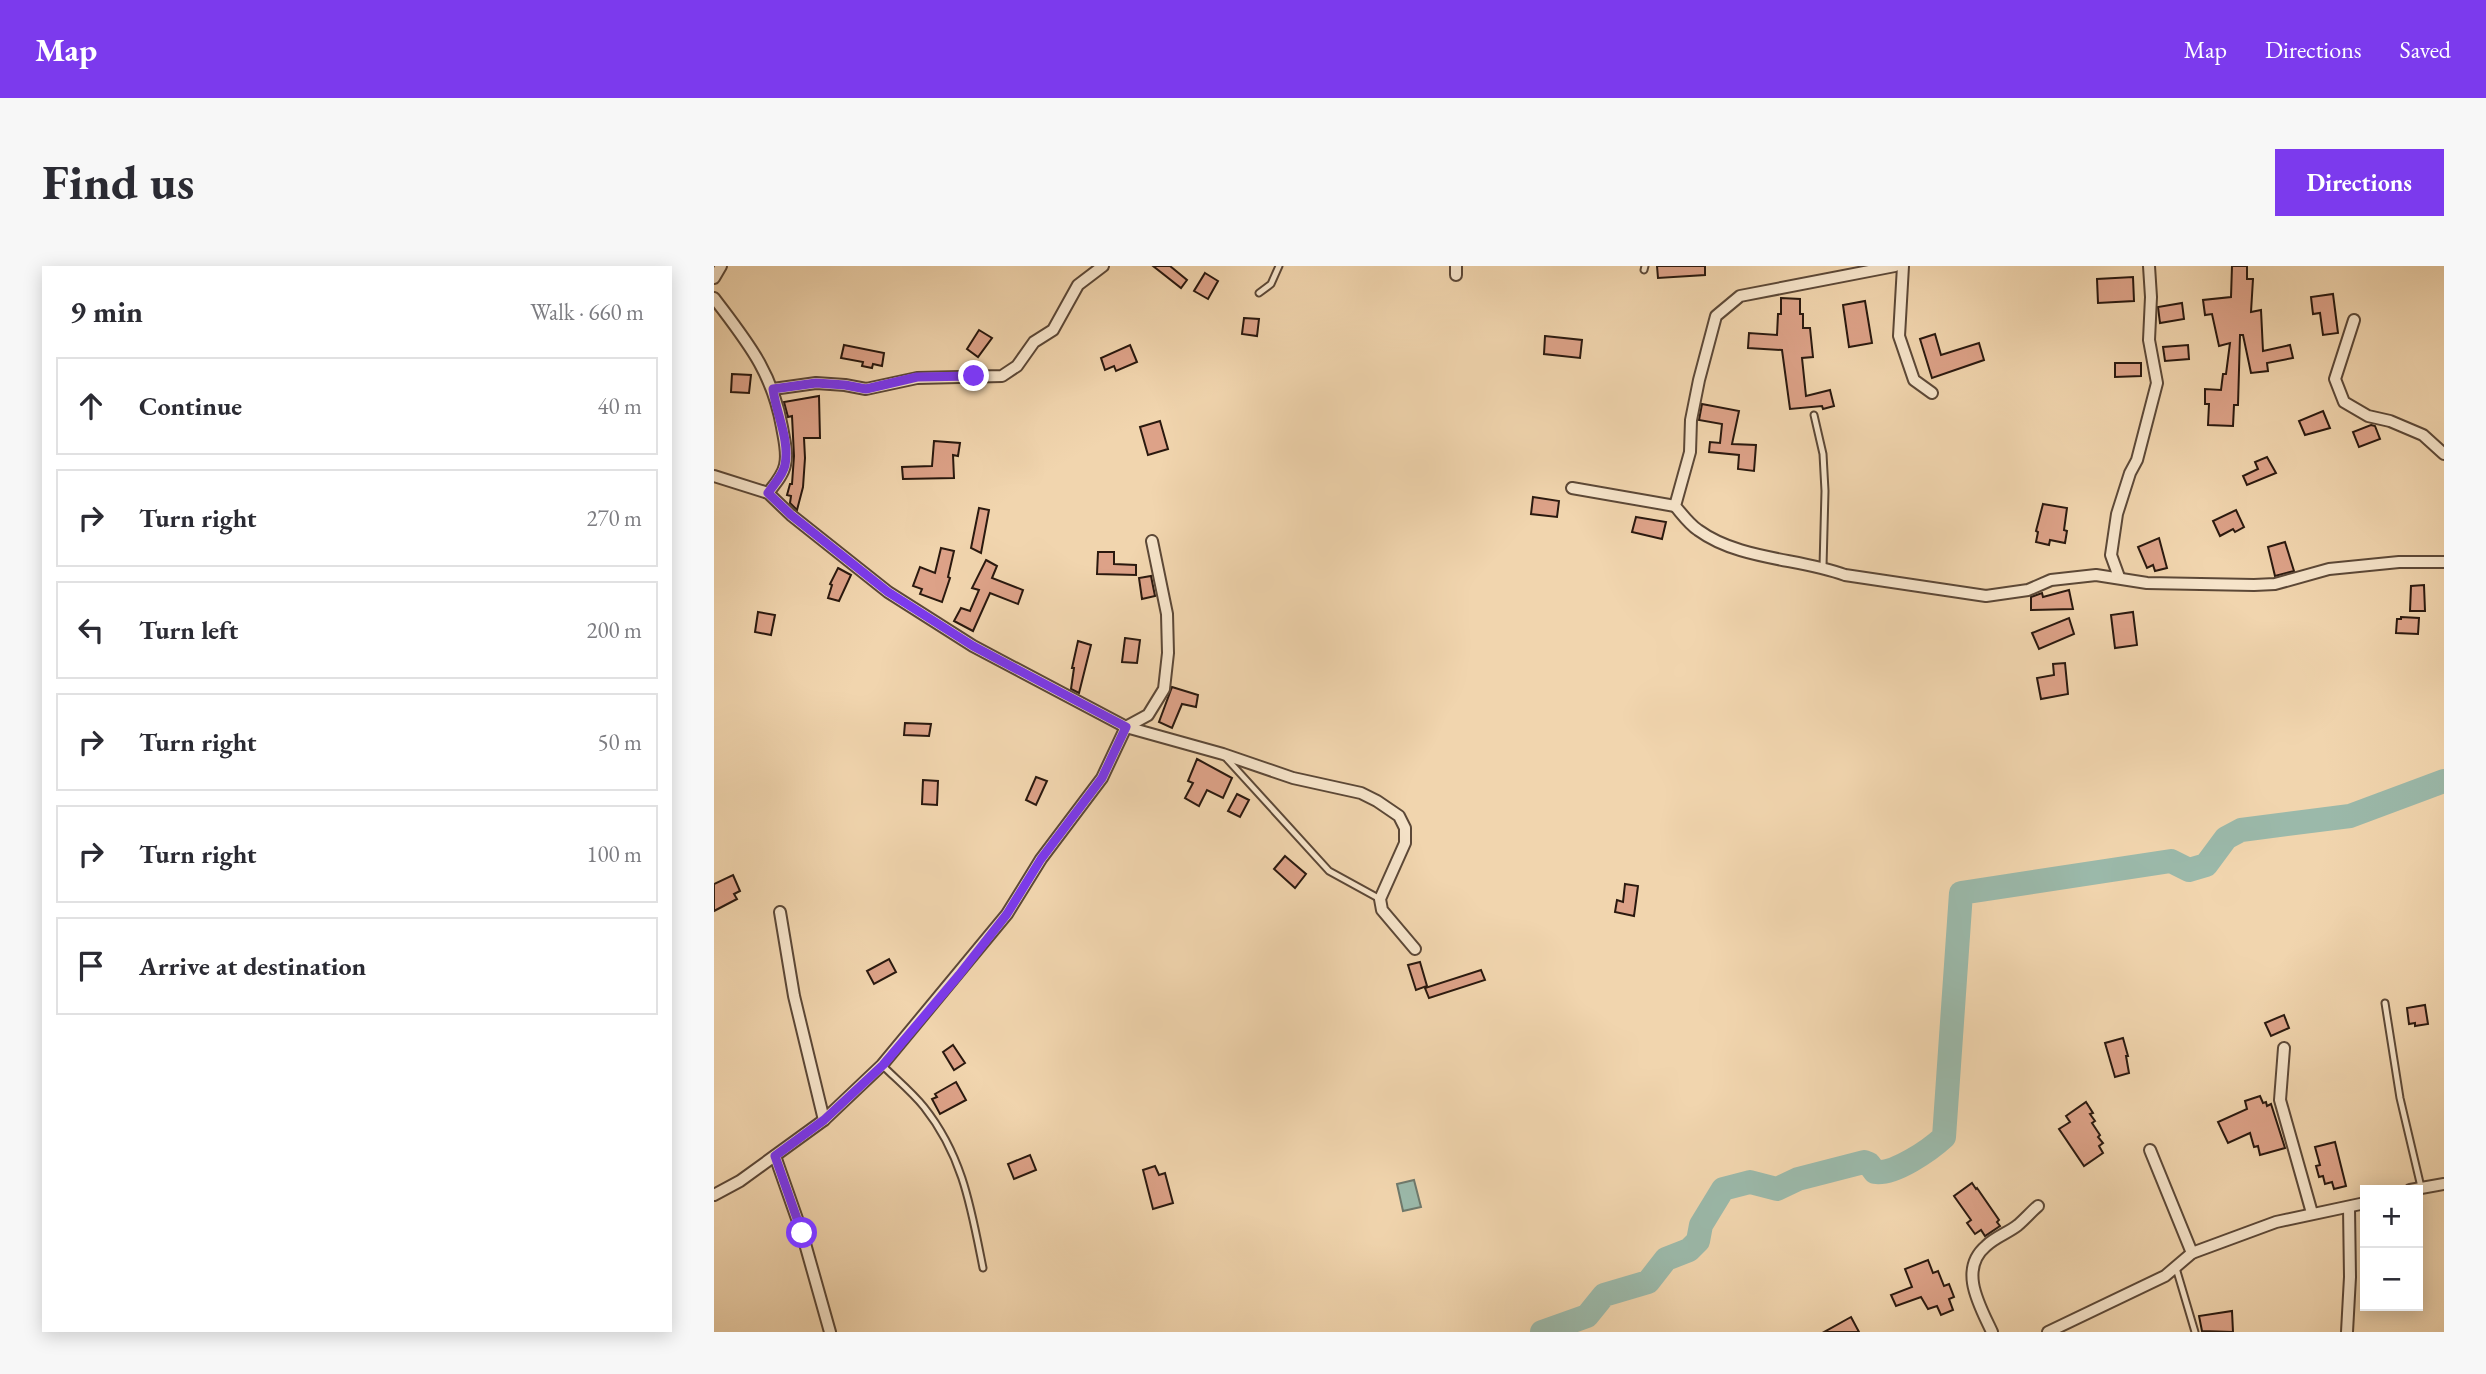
<!DOCTYPE html>
<meta charset="utf-8">
<style>
body{margin:0;font-family:"EB Garamond",serif;background:#f7f7f7;color:#2b2b33}
.controls{position:absolute;right:21px;bottom:21px;display:grid;overflow:hidden;border-radius:0px;box-shadow:0 4px 18px #0003}
.controls button{width:63px;height:63px;display:grid;place-items:center;padding:0;border:0;border-bottom:2px solid #e1e1e2;background:#fff;color:#2b2b33;font:35px sans-serif}
.stop{position:absolute;width:21px;height:21px;margin:-16px;border:5px solid #7c3aed;border-radius:50%;background:#fff}
.stop.end{background:#7c3aed;border-color:#fff;box-shadow:0 2px 7px #0008}
.list{margin:0;padding:0;list-style:none}
h2{display:flex;justify-content:space-between;align-items:center;height:91px;margin:0;padding:0 28px;font-size:30px}
h2 small{font-size:23px;font-weight:400;color:#7c7c81}
.list li{display:grid;grid-template-columns:46px 1fr auto;gap:21px;align-items:center;box-sizing:border-box;height:98px;margin:0 14px 14px;padding:0 14px;border:2px solid #e1e1e2;border-radius:0px}
.list b{display:block;font-size:26px;white-space:nowrap}
.list em{font-size:23px;font-style:normal;color:#7c7c81}
.icon{flex:none;width:38px;height:38px;fill:none;stroke:currentColor;stroke-width:2;stroke-linecap:round;stroke-linejoin:round}
.map{position:relative;flex:none;width:1730px;height:1066px;overflow:hidden;border-radius:0px}
header{display:flex;align-items:center;gap:42px;box-sizing:border-box;height:98px;padding:0 35px;background:#7c3aed;color:#fff}
header strong{font-size:33px}
nav{display:flex;gap:38px;margin-inline-start:auto;font-size:24px}
.intro{display:flex;align-items:center;justify-content:space-between;box-sizing:border-box;height:168px;padding:0 42px}
h1{margin:0;font-size:49px}
.button{padding:18px 32px;border-radius:0px;background:#7c3aed;color:#fff;font-size:24px;font-weight:700}
main{display:flex;gap:42px;padding:0 42px}
aside{flex:1;background:#fff;border-radius:0px;box-shadow:0 4px 18px #0003}
.map>svg:first-child{display:block}
</style>
<header>
<strong>Map</strong>
<nav><a>Map</a><a>Directions</a><a>Saved</a></nav>
</header>
<div class="intro"><h1>Find us</h1><a class="button">Directions</a></div>
<main>
<aside>
<h2>9 min<small>Walk · 660 m</small></h2>
<ul class="list">
<li><svg class="icon" aria-label="ahead" viewBox="0 0 24 24"><path d="M12 20V5M6 11l6-6 6 6"/></svg><div><b>Continue</b></div><em>40 m</em></li>
<li><svg class="icon" aria-label="right" viewBox="0 0 24 24"><path d="M7 20v-9h11M14 6l5 5-5 5"/></svg><div><b>Turn right</b></div><em>270 m</em></li>
<li><svg class="icon" aria-label="left" viewBox="0 0 24 24"><path d="M17 20v-9H6M10 6l-5 5 5 5"/></svg><div><b>Turn left</b></div><em>200 m</em></li>
<li><svg class="icon" aria-label="right" viewBox="0 0 24 24"><path d="M7 20v-9h11M14 6l5 5-5 5"/></svg><div><b>Turn right</b></div><em>50 m</em></li>
<li><svg class="icon" aria-label="right" viewBox="0 0 24 24"><path d="M7 20v-9h11M14 6l5 5-5 5"/></svg><div><b>Turn right</b></div><em>100 m</em></li>
<li><svg class="icon" aria-label="arrive" viewBox="0 0 24 24"><path d="M6 21V4h12l-3 4 3 4H6"/></svg><div><b>Arrive at destination</b></div></li>
</ul>
</aside>
<div class="map">
<svg width="1730" height="1066" viewBox="0 0 1730 1066">
<rect width="100%" height="100%" fill="#f1d5ae"/>
<filter id="stains"><feTurbulence type="fractalNoise" baseFrequency=".00286" numOctaves="4"/><feColorMatrix values="0 0 0 0 .2 0 0 0 0 .09 0 0 0 0 .02 0 0 0 .5 -.17"/></filter>
<radialGradient id="worn" r=".72"><stop offset=".6" stop-color="#630" stop-opacity="0"/><stop offset="1" stop-color="#630" stop-opacity=".3"/></radialGradient>
<polygon fill="#9bb9aa" stroke="#6e796c" stroke-width="2" points="700,914 707,941 689,945 683,918"/>
<g fill="none" stroke-linecap="round" stroke-linejoin="round">
<path stroke="#9bb9aa" stroke-width="24" d="M828 1066 873 1050 890 1029 934 1016 952 993 975 984 984 975 987 959 1009 923 1036 916 1063 923 1084 913 1150 896 1155 898 1161 906C1180 909 1216 884 1230 871L1247 627 1457 595 1475 604 1492 599 1512 572 1527 564 1636 550 1730 515"/>
</g>
<g fill="#dda288" stroke="#2a190f" stroke-width="2">
<polygon points="439,0 456,0 473,14 467,22"/>
<polygon points="943,0 991,0 991,9 944,12"/>
<polygon points="1518,0 1533,0 1533,13 1539,13 1537,46 1547,44 1549,85 1576,79 1579,92 1553,97 1554,105 1537,107 1529,69 1526,69 1524,139 1520,139 1519,160 1494,159 1495,138 1491,138 1491,123 1507,124 1509,108 1512,108 1516,77 1505,80 1498,48 1491,49 1489,34 1517,31"/>
<polygon points="491,7 504,15 494,33 480,25"/>
<polygon points="1419,11 1420,35 1384,37 1383,13"/>
<polygon points="1619,28 1624,67 1609,69 1606,47 1599,48 1597,31"/>
<polygon points="1067,32 1086,33 1086,48 1089,48 1089,62 1096,62 1099,91 1088,92 1092,130 1116,124 1120,140 1109,143 1108,140 1076,143 1068,84 1034,82 1035,67 1063,69 1064,48 1067,48"/>
<polygon points="1151,35 1158,77 1135,81 1129,39"/>
<polygon points="1468,37 1470,53 1446,57 1444,41"/>
<polygon points="530,52 545,53 543,70 528,68"/>
<polygon points="265,64 278,72 264,91 253,83"/>
<polygon points="1221,68 1227,89 1265,77 1270,94 1218,112 1206,73"/>
<polygon points="831,70 868,74 866,92 830,88"/>
<polygon points="130,79 170,87 168,100 159,98 158,102 148,100 149,96 127,92"/>
<polygon points="416,79 423,96 402,105 400,100 391,104 387,92"/>
<polygon points="1474,79 1475,93 1451,95 1449,81"/>
<polygon points="1401,97 1427,97 1427,110 1401,111"/>
<polygon points="18,108 37,109 35,127 17,126"/>
<polygon points="105,130 106,172 90,172 91,192 89,221 83,244 76,237 77,230 73,229 76,218 78,218 80,190 78,150 74,151 70,136"/>
<polygon points="988,138 1025,145 1018,178 1042,179 1040,205 1024,203 1025,189 995,186 996,176 1006,177 1008,158 985,154"/>
<polygon points="1609,145 1616,162 1591,169 1585,155"/>
<polygon points="446,155 454,183 434,189 426,161"/>
<polygon points="1657,159 1661,160 1666,173 1645,181 1639,166"/>
<polygon points="220,175 246,177 244,190 239,189 240,212 189,213 188,201 218,200"/>
<polygon points="1553,191 1562,207 1533,219 1529,210 1544,203 1541,196"/>
<polygon points="819,231 845,235 843,251 817,248"/>
<polygon points="1329,238 1353,242 1350,264 1353,265 1351,277 1336,274 1335,279 1322,276 1324,266 1322,265"/>
<polygon points="265,242 275,244 267,287 257,282"/>
<polygon points="1522,244 1530,261 1521,266 1519,263 1506,270 1499,255"/>
<polygon points="922,251 952,256 948,273 918,266"/>
<polygon points="1445,272 1453,302 1441,305 1439,299 1433,302 1424,281"/>
<polygon points="1571,276 1580,305 1561,310 1554,281"/>
<polygon points="227,282 240,285 234,311 236,312 228,336 206,328 208,323 199,320 206,301 221,307"/>
<polygon points="384,286 400,286 400,298 422,299 422,309 383,308"/>
<polygon points="272,294 283,300 278,312 309,324 304,338 276,327 259,365 240,355 247,342 256,345 265,324 258,322"/>
<polygon points="124,302 137,309 125,335 114,332 118,319 116,318"/>
<polygon points="437,310 441,330 428,333 425,312"/>
<polygon points="1710,319 1711,345 1696,345 1697,320"/>
<polygon points="1355,324 1359,343 1317,344 1317,331 1328,327 1329,331"/>
<polygon points="44,346 61,349 57,369 41,366"/>
<polygon points="1419,346 1423,379 1401,382 1397,349"/>
<polygon points="1687,351 1705,352 1704,368 1682,367 1683,353 1687,353"/>
<polygon points="1355,352 1360,368 1325,383 1318,367"/>
<polygon points="411,372 426,374 423,397 408,396"/>
<polygon points="364,375 377,379 365,427 357,423 360,402 358,402"/>
<polygon points="1351,397 1354,428 1327,433 1323,412 1340,409 1339,398"/>
<polygon points="458,421 484,429 482,441 468,438 458,462 445,456"/>
<polygon points="191,457 217,458 215,470 190,469"/>
<polygon points="483,493 518,512 509,532 493,524 485,540 471,532 479,517 474,515"/>
<polygon points="322,511 333,515 322,539 312,534"/>
<polygon points="209,514 224,515 223,539 208,538"/>
<polygon points="523,528 535,534 526,551 514,545"/>
<polygon points="571,590 592,608 581,622 560,603"/>
<polygon points="19,609 26,625 20,628 23,633 0,645 0,618"/>
<polygon points="911,618 924,620 920,650 901,646 903,634 909,636"/>
<polygon points="175,693 182,706 160,718 153,705"/>
<polygon points="706,696 713,720 702,724 694,699"/>
<polygon points="767,704 771,714 715,732 711,722"/>
<polygon points="1711,739 1714,758 1701,760 1701,757 1695,758 1693,742"/>
<polygon points="1570,749 1575,762 1557,770 1551,757"/>
<polygon points="1409,772 1414,790 1412,790 1415,807 1401,811 1391,777"/>
<polygon points="239,779 251,797 240,804 229,786"/>
<polygon points="242,816 252,834 226,848 218,833 223,831 221,828"/>
<polygon points="1546,830 1549,837 1552,836 1553,840 1557,838 1571,882 1546,889 1544,880 1540,881 1536,867 1514,877 1504,856 1533,843 1531,835"/>
<polygon points="1372,836 1379,847 1376,848 1381,855 1378,857 1386,869 1384,871 1389,877 1385,880 1389,887 1370,900 1345,863 1356,856 1352,850"/>
<polygon points="1621,876 1632,920 1620,923 1618,916 1611,918 1609,910 1605,911 1602,900 1606,899 1601,881"/>
<polygon points="316,889 322,904 300,913 294,898"/>
<polygon points="441,900 445,909 451,907 459,937 439,943 429,904"/>
<polygon points="1258,917 1262,923 1263,922 1285,954 1283,956 1286,960 1271,970 1267,964 1261,968 1253,957 1257,954 1240,930"/>
<polygon points="1214,994 1219,1007 1224,1005 1230,1020 1235,1018 1240,1031 1235,1033 1239,1044 1227,1049 1223,1040 1214,1043 1207,1031 1182,1040 1177,1029 1198,1021 1191,1003"/>
<polygon points="1518,1045 1519,1066 1488,1065 1485,1050"/>
<polygon points="1137,1051 1145,1066 1110,1066"/>
</g>
<g fill="none" stroke-linecap="round" stroke-linejoin="round">
<defs>
<g id="service">
<polyline points="930,4 931,0"/>
<polyline points="545,27 557,18 565,0"/>
<polyline points="1100,149 1109,188 1111,225 1109,301"/>
<polyline points="513,493 615,605 666,633"/>
<polyline points="1671,737 1686,832 1707,921"/>
<path d="M168 799C182 813 198 826 210 841 249 890 257 942 269 1002"/>
<polyline points="1462,1002 1481,1066"/>
</g>
<g id="minor">
<polyline points="742,0 742,9"/>
<path d="M1181 0 1026 30 1002 50 985 114 977 154 976 186 961 240C968 248 975 258 984 264 1025 294 1084 292 1131 309L1272 330 1314 324 1337 314 1382 309 1433 317 1540 319 1561 318 1615 303 1685 296H1730"/>
<polyline points="1189,0 1185,70 1200,114 1218,127"/>
<polyline points="0,12 7,0"/>
<path d="M0 32C33 76 58 105 68 161 70 173 74 187 71 199 69 209 61 218 54 227"/>
<polyline points="1640,54 1621,113 1630,136 1654,150 1676,155 1709,169 1730,188"/>
<polyline points="59,123 102,117 131,119 152,123 203,112 288,110 303,100 320,76 339,64 364,19 389,0"/>
<polyline points="0,210 54,227 77,249 174,326 259,380 412,461 509,488 579,512 647,527 663,535 685,550 691,562 691,577 666,633 668,644 701,683"/>
<polyline points="858,222 961,240"/>
<polyline points="1405,311 1397,289 1403,248 1416,207 1423,194 1443,117 1435,74 1437,31 1435,0"/>
<polyline points="66,646 80,730 110,854"/>
<polyline points="1570,782 1566,834 1598,947"/>
<polyline points="1436,884 1478,987"/>
<polyline points="61,890 88,967 116,1066"/>
<polyline points="1696,924 1730,918"/>
<polyline points="0,929 26,915 110,854 168,799 293,648 327,593 388,512 412,461 434,449 450,423 454,387 453,348 438,275"/>
<path d="M1278 1066C1266 1040 1244 1004 1272 980 1281 971 1294 967 1304 959 1311 953 1317 946 1324 940"/>
<polyline points="1334,1066 1451,1010 1478,987 1562,956 1651,937"/>
<polyline points="1633,1066 1636,1011 1635,941"/>
</g>
</defs>
<use href="#service" stroke="#5c4837" stroke-width="9"/>
<use href="#minor" stroke="#5c4837" stroke-width="14"/>
<use href="#service" stroke="#f6e4ca" stroke-width="5"/>
<use href="#minor" stroke="#f6e4ca" stroke-width="10"/>
</g>
<g fill="none" stroke-linecap="round" stroke-linejoin="round">
<path stroke="#7c3aed" stroke-width="9" d="M88 967 61 890 110 854 169 799 245 709 293 648 327 593 388 512 412 461 259 380 174 326 77 249 54 227C60 218 69 209 71 199 76 173 62 148 59 123L102 117 131 119 152 123 203 111 260 110"/>
</g>
<rect width="100%" height="100%" filter="url(#stains)"/>
<rect width="100%" height="100%" fill="url(#worn)"/>
</svg>
<div class="controls">
<button>+</button>
<button>−</button>
</div>
<div class="stop" style="left:88px;top:967px"></div>
<div class="stop end" style="left:260px;top:110px"></div>
</div>
</main>
